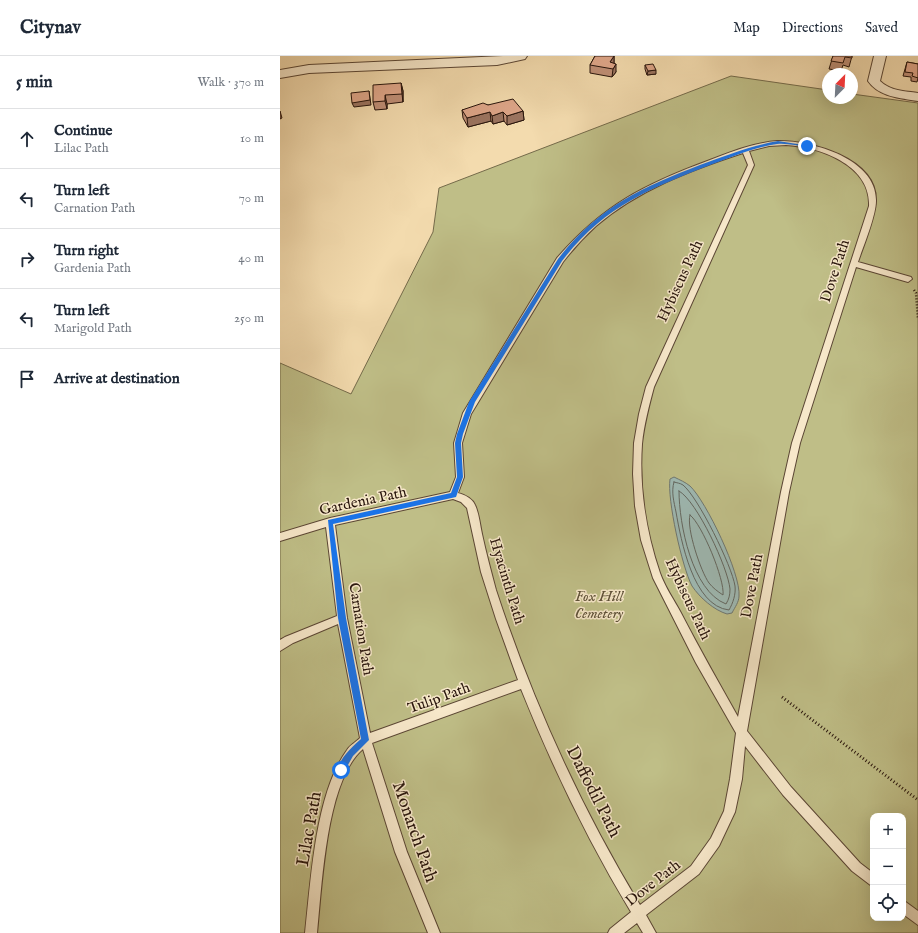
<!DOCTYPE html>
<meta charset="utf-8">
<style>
body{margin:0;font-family:"IM FELL English",serif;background:#f2f2f3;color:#1f2937}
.controls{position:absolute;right:12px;bottom:12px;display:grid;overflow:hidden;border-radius:8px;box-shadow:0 4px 16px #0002}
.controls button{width:36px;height:36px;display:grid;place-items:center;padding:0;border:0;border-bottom:1px solid #e0e1e3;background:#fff;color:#1f2937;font:20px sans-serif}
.compass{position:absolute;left:542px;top:12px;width:36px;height:36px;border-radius:50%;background:#fff;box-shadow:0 4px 16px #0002;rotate:24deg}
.stop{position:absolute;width:12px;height:12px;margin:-9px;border:3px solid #1a73e8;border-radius:50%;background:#fff}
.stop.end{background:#1a73e8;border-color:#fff;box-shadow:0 1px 4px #0008}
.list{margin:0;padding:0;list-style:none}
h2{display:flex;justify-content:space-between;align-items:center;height:52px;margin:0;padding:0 16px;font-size:17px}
h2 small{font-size:13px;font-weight:400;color:#747a83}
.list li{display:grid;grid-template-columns:26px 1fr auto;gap:12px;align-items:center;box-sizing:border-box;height:60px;padding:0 16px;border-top:1px solid #e0e1e3}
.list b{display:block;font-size:15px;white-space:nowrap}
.list p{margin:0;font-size:13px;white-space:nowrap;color:#747a83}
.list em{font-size:13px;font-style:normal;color:#747a83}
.icon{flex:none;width:22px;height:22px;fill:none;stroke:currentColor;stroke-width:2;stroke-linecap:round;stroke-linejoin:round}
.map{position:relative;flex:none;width:638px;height:877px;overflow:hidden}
header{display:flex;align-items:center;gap:24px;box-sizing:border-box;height:56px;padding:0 20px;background:#fff;border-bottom:1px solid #e0e1e3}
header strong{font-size:19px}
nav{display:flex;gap:22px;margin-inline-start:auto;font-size:14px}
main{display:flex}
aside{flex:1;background:#fff}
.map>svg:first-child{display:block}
</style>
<header>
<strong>Citynav</strong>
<nav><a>Map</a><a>Directions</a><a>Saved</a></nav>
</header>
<main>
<aside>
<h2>5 min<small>Walk · 370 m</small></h2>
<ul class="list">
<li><svg class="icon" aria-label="ahead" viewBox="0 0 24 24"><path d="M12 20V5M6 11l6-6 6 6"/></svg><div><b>Continue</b><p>Lilac Path</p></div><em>10 m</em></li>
<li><svg class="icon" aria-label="left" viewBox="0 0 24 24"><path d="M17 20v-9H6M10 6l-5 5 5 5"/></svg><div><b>Turn left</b><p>Carnation Path</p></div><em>70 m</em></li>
<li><svg class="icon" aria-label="right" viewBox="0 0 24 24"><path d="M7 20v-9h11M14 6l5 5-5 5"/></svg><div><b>Turn right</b><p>Gardenia Path</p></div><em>40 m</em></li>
<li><svg class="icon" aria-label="left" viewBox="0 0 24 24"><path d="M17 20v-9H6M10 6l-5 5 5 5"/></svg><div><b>Turn left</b><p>Marigold Path</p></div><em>250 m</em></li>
<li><svg class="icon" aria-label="arrive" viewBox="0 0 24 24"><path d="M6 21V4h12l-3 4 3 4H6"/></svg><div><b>Arrive at destination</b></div></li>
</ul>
</aside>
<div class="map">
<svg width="638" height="877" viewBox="0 0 638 877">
<rect width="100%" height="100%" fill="#f3dbae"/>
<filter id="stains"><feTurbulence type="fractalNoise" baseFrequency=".005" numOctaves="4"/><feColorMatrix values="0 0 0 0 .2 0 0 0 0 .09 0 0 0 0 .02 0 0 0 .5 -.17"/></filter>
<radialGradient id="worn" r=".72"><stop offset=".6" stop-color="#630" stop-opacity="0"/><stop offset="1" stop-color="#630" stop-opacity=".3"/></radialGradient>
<path fill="#bfbe87" stroke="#746a4a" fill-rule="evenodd" d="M451 20 548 34V42H572V38L638 47V877H0V307L71 338 153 176 159 132ZM593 760H623V862H593Z"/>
<path fill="#9eb9b3" stroke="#6f7770" d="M394 421C400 424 405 426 410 430 426 445 461 518 459 540 459 546 455 551 452 557L447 558C434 554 420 542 412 530 402 511 387 443 390 423Z"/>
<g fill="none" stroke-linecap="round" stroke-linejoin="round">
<g stroke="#636760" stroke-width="1">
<path d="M394 426C397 427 400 427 403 429 418 441 452 510 455 530 456 538 453 547 449 554 413 550 401 484 396 456 394 446 391 436 394 426Z"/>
<path d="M399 435C417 445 448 512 450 533 450 539 449 543 446 548 412 535 399 468 399 435Z"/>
<path d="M410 459C422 468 445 524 443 539 437 535 433 532 429 527 421 516 406 472 410 459Z"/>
</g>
<defs>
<g id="lane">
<path d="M497 85C530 84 597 102 596 145 596 160 583 191 578 206L631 221 632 223 628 226 576 211 520 387 509 436 467 675 511 731 580 807 593 817V831L572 815 503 739 465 690 462 723 455 756 439 790 419 818 366 859 376 877H363L357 867 344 877H328L330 873 351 856C308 785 272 710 241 633L92 687 127 796 160 877H148L115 796 83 693C46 724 42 830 37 877H25C31 824 35 738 67 694 70 689 76 686 80 682L58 568 13 587 0 595V584L5 581 57 560 46 471 0 485V477L50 462 170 436 176 421 174 387 183 357 277 202C323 149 365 128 430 104 451 96 473 87 497 85ZM506 89C540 91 591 109 589 150L512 387 501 436 458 661C439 627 419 592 401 557 394 544 385 531 380 517 366 476 359 431 362 388 364 368 369 350 374 331L474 109 469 95 489 90ZM463 97 468 109 366 331 359 358 354 387 353 418 355 450 361 484 373 522 416 607 456 677 450 723 444 755 431 782 411 810 360 849C300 750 252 644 216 534 211 515 206 497 202 478 200 469 199 457 195 449 192 442 185 439 178 437L184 421 182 387 191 358 283 206C293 193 304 181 316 170 358 134 411 114 463 97ZM173 443 181 446 187 452 201 516 216 563 238 624 90 677 67 562 55 469Z"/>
<polygon points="623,844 638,855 638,869 623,858"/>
</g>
<g id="street">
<polygon points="223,0 247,0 245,3 217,9 29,17 0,22 0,14 29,9"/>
<path d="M594 0H606L600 25C610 35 625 35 638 37V45C620 42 599 41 588 25Z"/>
</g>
</defs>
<use href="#lane" stroke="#5b4634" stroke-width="2"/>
<use href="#street" stroke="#5b4634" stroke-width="2"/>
<polyline stroke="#28150c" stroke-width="2.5" stroke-dasharray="1 2" stroke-linecap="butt" points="634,234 636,237 638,263"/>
<polyline stroke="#28150c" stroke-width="3" stroke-dasharray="1 2.5" stroke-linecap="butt" points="502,641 638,744"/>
<use href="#lane" fill="#f7e8ca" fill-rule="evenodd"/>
<use href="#street" fill="#f7e8ca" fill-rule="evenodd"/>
</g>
<g fill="#bf8f76" stroke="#28150c">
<polygon points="315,0 334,0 334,7 336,16 332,21 310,17 310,9"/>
<polygon points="553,0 572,0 569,11 563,9 561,15 549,13"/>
<polygon points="627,6 638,8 638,22 637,26 631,25 631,21 623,20"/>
<polygon points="365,9 376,18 367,19 365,13"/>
<polygon points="121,27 123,35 123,46 107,48 107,53 95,54 93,46"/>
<polygon points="208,49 243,55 244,64 227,69 224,65 213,68 211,65 188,71 183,62 182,54"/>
</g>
<g fill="#9b7460" stroke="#28150c">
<polygon points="334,0 334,8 330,6"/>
<polygon points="336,8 336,16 332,21 333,13"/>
<polygon points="376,14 376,18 367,19 368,15"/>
<polygon points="121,27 123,35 123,46 122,38"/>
<polygon points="89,35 91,49 74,51 72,47"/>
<polygon points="105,39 107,48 107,53 105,45"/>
<polygon points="0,55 2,62 0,63"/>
<polygon points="243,55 244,64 227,69 227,60"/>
<polygon points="210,56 211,65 188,71 187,62"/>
<polygon points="223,56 224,65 213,68 212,60"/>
</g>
<g fill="#dea689" stroke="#28150c">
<polygon points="315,0 334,0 330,6 336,8 333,13 310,9"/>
<polygon points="553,0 572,0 572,2 565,1 563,7 551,5"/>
<polygon points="627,6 638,8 638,22 632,20 633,17 625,16"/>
<polygon points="373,8 376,14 368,15 365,9"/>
<polygon points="121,27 122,38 105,39 105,45 93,46 93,29"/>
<polygon points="89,35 90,44 72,47 71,37"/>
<polygon points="233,43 243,55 227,60 223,56 212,60 210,56 187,62 182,54 203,47 208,49"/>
</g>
<path fill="#1a73e8" d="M498 85 530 90 527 91C518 90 507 87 497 88 474 91 452 101 430 109 369 133 323 151 282 205L195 346 183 378 181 387 183 421 176 441 53 468 66 562 89 684 73 700 64 716H59C55 706 74 689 81 683L58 562 48 464 171 437 177 421 175 387 177 378 189 346 278 203C318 151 361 132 420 109 447 99 470 90 498 85Z"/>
<g text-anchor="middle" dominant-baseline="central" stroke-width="3" stroke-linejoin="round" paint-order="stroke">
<g font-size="15" fill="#28150c" stroke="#f7e8ca">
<text transform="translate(555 215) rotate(-72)">Dove Path</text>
<text transform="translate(400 225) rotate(-65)">Hybiscus Path</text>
<text transform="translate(83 445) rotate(-12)">Gardenia Path</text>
<text transform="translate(227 525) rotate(73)">Hyacinth Path</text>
<text transform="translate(472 530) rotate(-79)">Dove Path</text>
<text transform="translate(408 543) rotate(65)">Hybiscus Path</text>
<text transform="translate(81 573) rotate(81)">Carnation Path</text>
<text transform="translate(159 642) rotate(-20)">Tulip Path</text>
<text transform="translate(373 827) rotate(-38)">Dove Path</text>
</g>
<g font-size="15" font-style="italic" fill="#5d5037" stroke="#f7e8ca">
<text x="319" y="540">Fox Hill<tspan x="319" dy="17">Cemetery</tspan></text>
</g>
<g font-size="18" fill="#28150c" stroke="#f7e8ca">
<text transform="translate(313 736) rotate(63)">Daffodil Path</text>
<text transform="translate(30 773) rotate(-80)">Lilac Path</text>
<text transform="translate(134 776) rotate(71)">Monarch Path</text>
</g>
</g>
<rect width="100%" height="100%" filter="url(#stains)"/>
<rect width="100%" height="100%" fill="url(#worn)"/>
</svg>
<div class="controls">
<button>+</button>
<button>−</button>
<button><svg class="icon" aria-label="locate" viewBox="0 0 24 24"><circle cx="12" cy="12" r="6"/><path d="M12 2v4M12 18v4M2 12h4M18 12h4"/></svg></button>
</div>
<svg class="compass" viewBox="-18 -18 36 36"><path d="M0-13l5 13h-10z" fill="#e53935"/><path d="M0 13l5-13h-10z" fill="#747a83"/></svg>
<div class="stop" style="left:61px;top:714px"></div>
<div class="stop end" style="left:527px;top:90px"></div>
</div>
</main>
